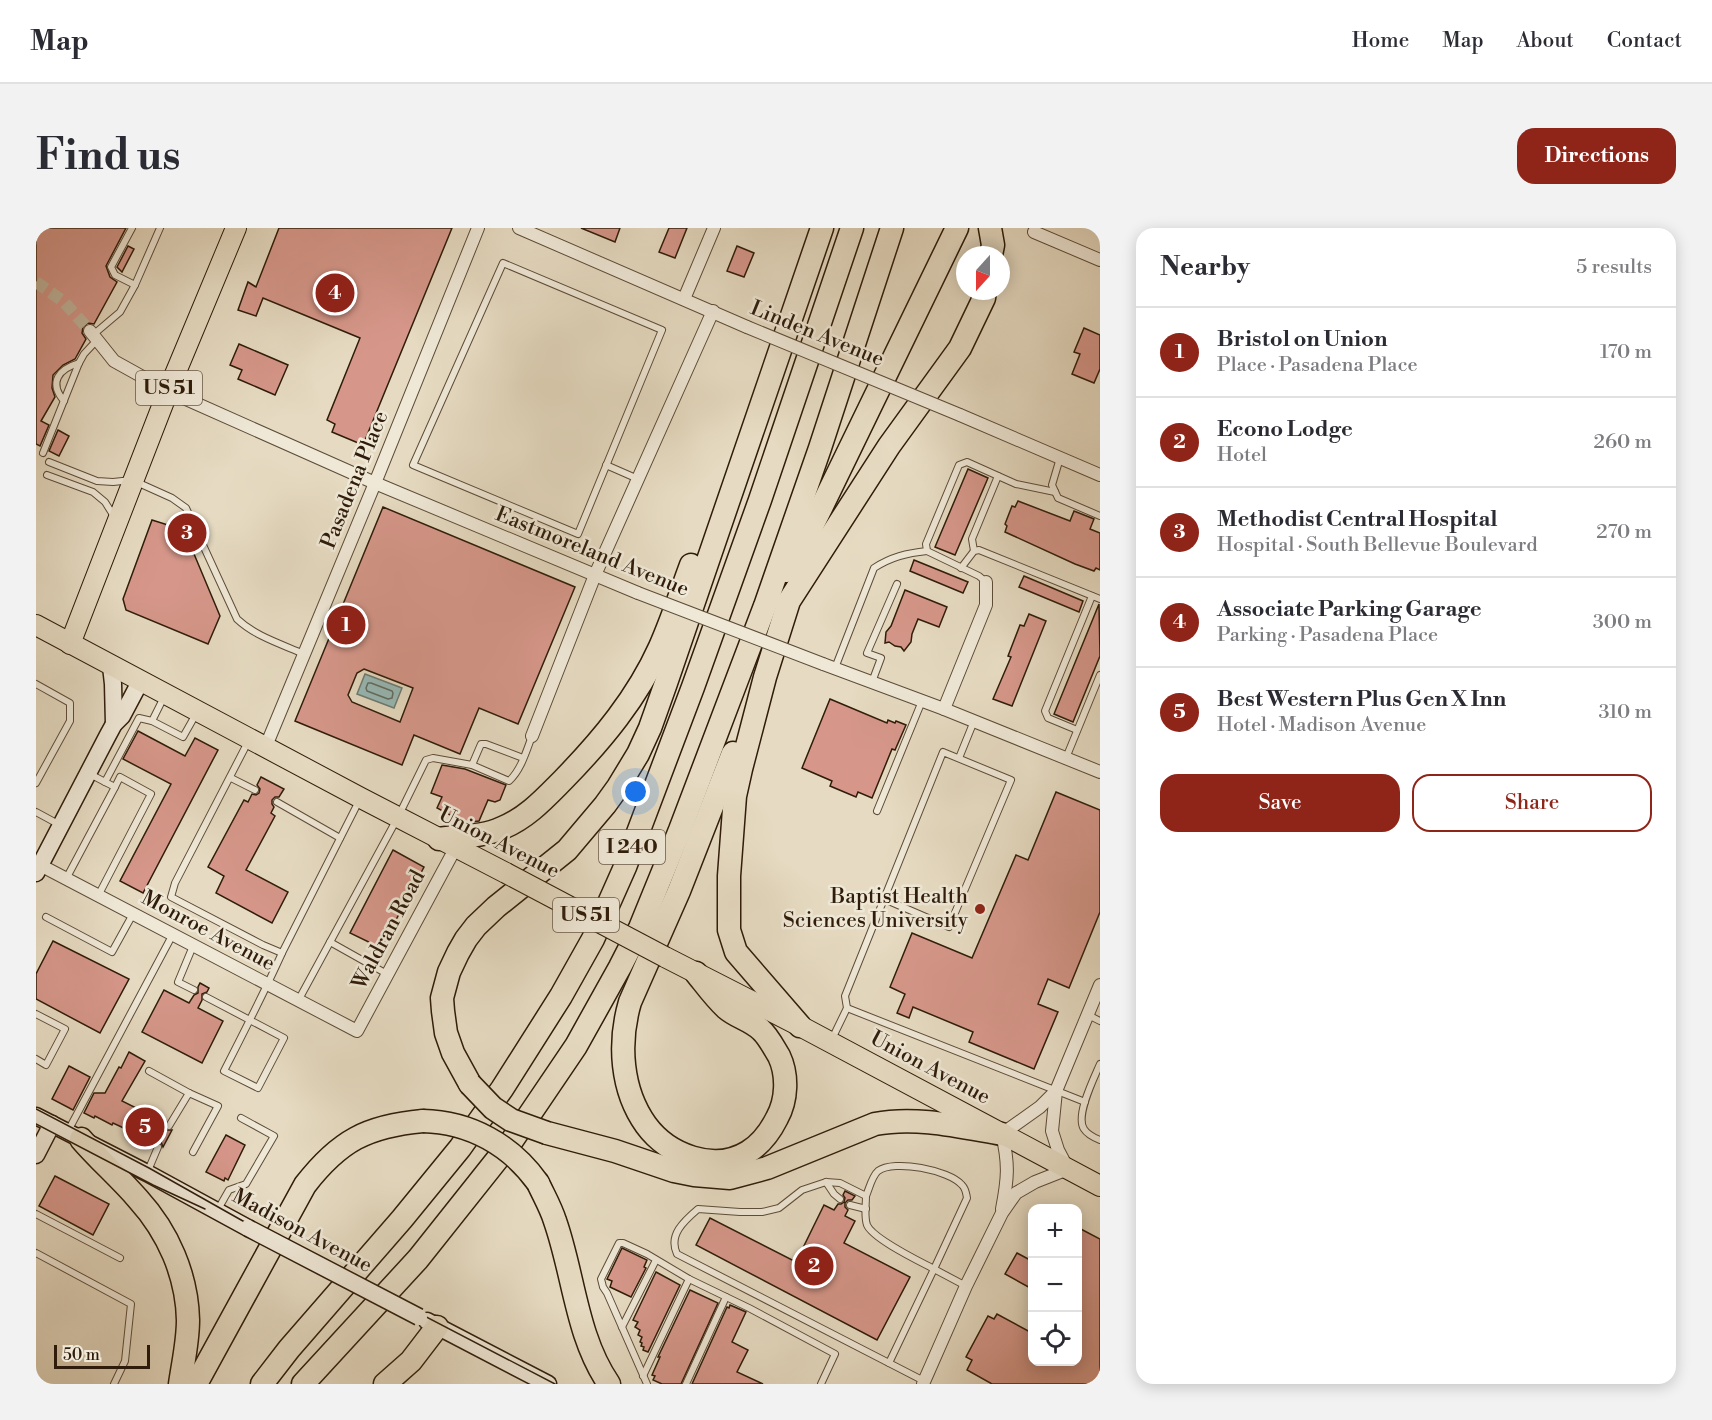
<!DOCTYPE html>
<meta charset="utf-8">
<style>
body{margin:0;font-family:"Libre Bodoni",serif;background:#f2f2f3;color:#2b2b33}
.controls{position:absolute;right:18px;bottom:18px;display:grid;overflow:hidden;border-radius:12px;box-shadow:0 3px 15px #0003}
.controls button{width:54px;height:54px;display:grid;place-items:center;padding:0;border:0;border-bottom:2px solid #e1e1e2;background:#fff;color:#2b2b33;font:30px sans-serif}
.compass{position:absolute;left:920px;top:18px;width:54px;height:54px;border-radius:50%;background:#fff;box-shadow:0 3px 15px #0003;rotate:201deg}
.scale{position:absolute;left:18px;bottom:15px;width:96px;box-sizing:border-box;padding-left:6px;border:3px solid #2f1c0a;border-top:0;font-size:16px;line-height:21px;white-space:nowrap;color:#2f1c0a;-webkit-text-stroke:4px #efe8d7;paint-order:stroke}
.you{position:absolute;left:600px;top:564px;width:21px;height:21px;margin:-15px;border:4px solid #fff;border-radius:50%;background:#1a73e8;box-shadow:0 0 0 9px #1a73e833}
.badge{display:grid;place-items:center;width:39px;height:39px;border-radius:50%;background:#8f2418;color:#fff;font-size:20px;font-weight:700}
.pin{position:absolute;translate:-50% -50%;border:3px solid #fff;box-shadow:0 2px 6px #0006}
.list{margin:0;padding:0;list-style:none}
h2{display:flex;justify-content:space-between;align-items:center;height:78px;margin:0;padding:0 24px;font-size:26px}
h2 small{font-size:20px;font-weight:400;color:#7c7c81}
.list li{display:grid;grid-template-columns:39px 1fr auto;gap:18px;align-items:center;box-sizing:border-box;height:90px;padding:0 24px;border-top:2px solid #e1e1e2}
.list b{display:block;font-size:22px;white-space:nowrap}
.list p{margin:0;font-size:20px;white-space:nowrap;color:#7c7c81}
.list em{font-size:20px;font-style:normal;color:#7c7c81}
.actions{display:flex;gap:12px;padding:18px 24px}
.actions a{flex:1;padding:14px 0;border:2px solid #8f2418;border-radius:18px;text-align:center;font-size:21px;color:#8f2418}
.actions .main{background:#8f2418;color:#fff}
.icon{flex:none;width:33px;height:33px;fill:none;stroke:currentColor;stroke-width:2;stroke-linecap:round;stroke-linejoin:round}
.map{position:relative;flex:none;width:1064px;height:1156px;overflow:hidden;border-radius:18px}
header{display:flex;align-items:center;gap:36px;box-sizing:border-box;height:84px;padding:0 30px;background:#fff;border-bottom:2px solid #e1e1e2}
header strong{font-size:28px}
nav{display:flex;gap:33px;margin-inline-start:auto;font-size:21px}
.intro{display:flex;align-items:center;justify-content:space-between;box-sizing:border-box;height:144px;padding:0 36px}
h1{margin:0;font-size:42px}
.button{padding:15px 27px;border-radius:18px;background:#8f2418;color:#fff;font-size:21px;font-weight:700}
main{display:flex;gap:36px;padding:0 36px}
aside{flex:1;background:#fff;border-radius:18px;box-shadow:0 3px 15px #0003}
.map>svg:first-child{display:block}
</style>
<header>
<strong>Map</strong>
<nav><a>Home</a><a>Map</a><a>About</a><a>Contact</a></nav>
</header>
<div class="intro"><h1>Find us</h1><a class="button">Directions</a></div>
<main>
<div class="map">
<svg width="1064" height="1156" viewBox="0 0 1064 1156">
<rect width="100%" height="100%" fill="#e6dbc2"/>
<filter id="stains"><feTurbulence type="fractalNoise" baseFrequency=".00333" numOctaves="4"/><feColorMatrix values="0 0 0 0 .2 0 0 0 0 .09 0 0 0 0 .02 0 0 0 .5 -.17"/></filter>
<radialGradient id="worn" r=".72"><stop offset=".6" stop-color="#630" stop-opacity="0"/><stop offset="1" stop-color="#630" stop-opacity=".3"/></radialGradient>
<polygon fill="#97bab7" stroke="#6d7b72" stroke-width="1.5" points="329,446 366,460 358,480 321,466"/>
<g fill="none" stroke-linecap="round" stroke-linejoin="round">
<polygon stroke="#636b60" stroke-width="1.5" points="332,455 335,455 356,463 357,465 356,470 352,471 331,463 330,460"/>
</g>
<g fill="#d6978a" stroke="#2f1c0a" stroke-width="1.5" fill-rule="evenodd">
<polygon points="0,0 90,0 70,38 74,49 81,54 58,96 52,95 47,99 46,105 50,111 39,131 27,137 17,147 16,160 19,169 5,193 13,197 4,218 0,216"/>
<polygon points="243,0 416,0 327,217 296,204 299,196 291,192 324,110 227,70 220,88 202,82 212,54 220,59"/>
<polygon points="545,0 584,0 579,14"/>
<polygon points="633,0 651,0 639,30 623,24"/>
<polygon points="92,18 98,21 86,44 81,39"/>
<polygon points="701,18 718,25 708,49 691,43"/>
<polygon points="1048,100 1064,107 1064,141 1058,155 1036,146 1044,126 1038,124"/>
<polygon points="203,116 252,137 239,167 202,151 206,142 194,137"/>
<polygon points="22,202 33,208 23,228 13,223"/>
<polygon points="932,241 952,250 919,327 899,319"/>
<polygon points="982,273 1034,293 1038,283 1058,291 1054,301 1064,305 1064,342 1060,340 1058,343 1039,336 969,304 971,298 969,296 976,278 979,279"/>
<path d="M347 279 539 359 482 496 443 480 424 526 378 507 366 537 259 493ZM328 441 377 460 364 494 316 474 312 467 321 445Z"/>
<polygon points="116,292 148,302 184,388 172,416 90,382 87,371"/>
<polygon points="878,332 932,354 927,365 874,343"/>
<polygon points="988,348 1047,373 1043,384 983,359"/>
<polygon points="869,362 911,379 903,399 882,391 876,406 875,414 868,423 865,419 859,418 853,414 849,415 850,404 855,398"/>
<polygon points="1063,376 1064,428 1037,494 1018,486"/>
<polygon points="993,386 1010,393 976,478 957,471 975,429 972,428 984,397 988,398"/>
<polygon points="794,471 851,495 852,492 859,495 860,493 870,497 859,522 856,521 836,570 822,564 820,569 794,558 796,553 766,540"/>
<polygon points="102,503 149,528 159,510 182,522 107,665 84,653 135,556 87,531"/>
<polygon points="406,537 429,541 470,557 464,572 459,574 452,572 443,593 434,594 429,595 401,580 406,569 395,565"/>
<polygon points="225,549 248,561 243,569 239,569 236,572 236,576 238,579 235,585 239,588 210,642 252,664 236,695 180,665 188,648 172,639 208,572 212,574 216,566 220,567 223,565 224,561 221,557"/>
<polygon points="1020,564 1064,582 1064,684 1033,760 1012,751 1002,776 1022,784 998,841 933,814 937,804 877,779 873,790 861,785 869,766 854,759 876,705 936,730 980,627 992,632"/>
<polygon points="357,622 388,639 345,720 314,705"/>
<polygon points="17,713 93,751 64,805 0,771 0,746"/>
<polygon points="164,755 173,760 171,764 166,766 166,772 162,780 187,793 166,835 106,804 128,762 153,775 158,767 162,765 162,759"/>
<polygon points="93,824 109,833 86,873 106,883 108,879 119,885 117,889 129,895 128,898 130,902 136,902 127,919 125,914 121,914 117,916 92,902 77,895 76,897 59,888 58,890 48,885 58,865 69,865 83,839 85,840"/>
<polygon points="33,838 54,849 37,882 16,871"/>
<polygon points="190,907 209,917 192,952 189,950 188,953 170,944"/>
<polygon points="19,948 73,976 57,1007 3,978"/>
<polygon points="809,963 819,968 816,972 812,972 809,975 809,979 812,982 809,988 819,993 808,1015 874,1049 841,1112 660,1017 674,990 760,1034 788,977 798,982 802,976 805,976 808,974 809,970 807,967"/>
<polygon points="1041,999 1064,1011 1064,1156 956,1156 931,1142 936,1132 930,1129 952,1088 958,1091 961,1086 996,1105 996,1134 1041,1134"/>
<polygon points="586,1020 611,1032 608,1039 610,1040 595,1069 574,1059 576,1053 571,1051"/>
<polygon points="981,1025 996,1033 996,1061 969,1046"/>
<polygon points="620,1044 644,1057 612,1124 607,1122 608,1119 605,1118 606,1115 604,1114 606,1109 602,1107 604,1102 599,1099 602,1094 597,1092"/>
<polygon points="654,1062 682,1075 645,1156 626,1156 617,1152 619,1148 616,1147 624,1129 622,1129"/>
<polygon points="694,1077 710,1084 696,1114 712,1122 701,1144 727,1156 656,1156 691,1079 693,1080"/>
</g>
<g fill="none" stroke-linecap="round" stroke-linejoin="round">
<polyline stroke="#c1b59d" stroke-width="12" stroke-dasharray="12 6" stroke-linecap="butt" points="0,54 28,74 54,103"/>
<defs>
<g id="lane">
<polyline points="96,0 75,39 79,47 99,57"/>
<polygon points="467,35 626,102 542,306 377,237"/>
<polyline points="58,106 84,84 99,57 124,0"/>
<path d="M28 173C12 154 23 141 43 135"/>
<polyline points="7,225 43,135 48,126 62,111"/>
<polyline points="1024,230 1016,257 1022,270 1064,288"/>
<path d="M13 234 61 253 77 254 96 252 136 270 150 280 201 391C219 408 245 416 268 426"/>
<polyline points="570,237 602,251"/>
<polyline points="11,247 57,264 69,274 79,290"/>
<polyline points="938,323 936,311 962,248"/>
<polyline points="925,340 938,323 943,322 1064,371"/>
<polyline points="950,354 943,348 891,323 890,316 923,237 931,234 980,256 1019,264"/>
<path d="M799 440 838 340C855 329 871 325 891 323"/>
<polyline points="836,454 845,430 831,425 861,356"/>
<polyline points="0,456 34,475 34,493 0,555"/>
<polyline points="128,469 116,493 147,509 160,486"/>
<polyline points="1041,502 1012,490 1009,483 1056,368"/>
<polyline points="213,512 139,655 135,669 227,717 246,725 323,573"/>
<path d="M487 530 450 516H445L436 537 473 553C485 542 490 524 496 508"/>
<polyline points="923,530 938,493"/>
<polyline points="1030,530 1064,447"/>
<polyline points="52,545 69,554 103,490 116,493"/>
<polyline points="195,550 219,562"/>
<polyline points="241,574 304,610"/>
<polyline points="841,583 886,473"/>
<polyline points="0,584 24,597"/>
<polyline points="30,651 79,559 69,554"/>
<polyline points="62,668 115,566 84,549 79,559"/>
<polyline points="10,689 76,724 97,686"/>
<polyline points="294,714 351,746"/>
<polyline points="157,718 142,754 158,762"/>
<path d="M170 769 248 810 222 860 188 843C208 804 228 765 246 725"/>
<polyline points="262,773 362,589 390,532 397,530 436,537"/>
<polyline points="811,780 1049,874"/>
<polyline points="0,786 29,801 10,837 0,831"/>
<polyline points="1052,787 1064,793"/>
<polyline points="796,811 811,780 809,768 907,524 975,552 913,699 848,671"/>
<path d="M1064 836C1058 850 1039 888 1048 901 1051 906 1059 910 1064 912"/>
<polyline points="113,843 153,865"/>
<polyline points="133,898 153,865 182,878 157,924"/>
<polyline points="32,903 137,706"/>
<polyline points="111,945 122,919"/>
<polyline points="790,954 798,966 804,971"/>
<path d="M830 968C830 977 828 988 831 997 837 1011 883 1033 898 1041L853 1135 641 1026C632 1007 648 993 662 981L704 984H726L743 980 766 962 790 954 804 955 830 968C833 961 836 948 842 943 858 931 913 942 926 957 930 961 930 965 931 970L898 1041 930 1058"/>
<polyline points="814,977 830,981"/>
<polyline points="181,983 193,962 210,956 238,908 205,890"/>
<polyline points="0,986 84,1030"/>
<polyline points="0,1025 95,1076 89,1133 78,1156"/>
<polyline points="586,1099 620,1032"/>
<polyline points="853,1135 888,1153"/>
<polyline points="607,1148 653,1051"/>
<polyline points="611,1156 571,1065 567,1059 565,1051 583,1015 587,1015 611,1026 653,1051 713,1080 799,1126 785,1156"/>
<polyline points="650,1156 690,1069"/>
</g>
<g id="street">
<polyline points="483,0 711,99"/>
<polyline points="998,4 1064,32"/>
<polyline points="648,71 678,0"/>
<polyline points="54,103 78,133 132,163 339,255 602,365"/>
<polyline points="924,187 1064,247"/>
<polyline points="787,436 908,481 1064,544"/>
<polyline points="908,481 950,377 950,354"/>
<polyline points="496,508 559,347 677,83"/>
<polyline points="230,518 339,255 442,0"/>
<polyline points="4,637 321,803 420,619"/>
<path d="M966 981C972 950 973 936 966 906L1004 879 1020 863"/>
<polyline points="887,1156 930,1058 966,985 980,965 999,954 1032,941 1022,922 1016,903 1020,863 1064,757"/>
</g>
<g id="secondary">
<polyline points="75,438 77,456 78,496"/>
<polyline points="0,645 72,507 78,496 86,488 104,454"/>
<polyline points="0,888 111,945 212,1000"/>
<polyline points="0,927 16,896"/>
<polyline points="391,1093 512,1156"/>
</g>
<g id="primary">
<polyline points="0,397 325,570 470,645"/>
<polyline points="34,416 132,163 200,0"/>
<polyline points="629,729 764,798 1064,958"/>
</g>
<g id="highway">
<polyline points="954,0 957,17 955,27"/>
<polyline points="750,343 768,314 785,280 921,0"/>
<path d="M403 611C424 608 447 609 466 600 491 590 509 570 527 552 566 512 601 470 624 419 636 392 645 364 655 337"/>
<path d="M660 745C669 756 679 770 690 780 700 789 715 792 725 802 732 808 738 820 743 828 752 847 751 872 741 890 734 904 725 916 712 924 678 945 632 927 610 897 585 862 582 815 594 774L643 663 697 525"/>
<polyline points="764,798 700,724 693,702 693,648 699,568 705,541 729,449 753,373 853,218 924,120 948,70 949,63"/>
<polyline points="434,856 417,825 410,805 407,783 406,770 413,744 422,725 430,711 440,698 460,679 531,622 569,577 582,559 602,526 614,500 630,455 786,0"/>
<path d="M511 905 579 923 638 943 658 947 694 950 731 940 839 896C881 888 925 899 966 906"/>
<path d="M45 911C63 932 84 950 102 971 132 1004 151 1047 152 1092 152 1114 147 1135 144 1156"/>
<path d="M502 955C508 968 515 980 519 993 538 1047 540 1108 573 1156"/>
<path d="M160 1156 269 957C303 913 331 898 387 893"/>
<polyline points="226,1156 253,1121 366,991 424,920 466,861 525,768 557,711 589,639 657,459 724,272 816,0"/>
<polyline points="267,1156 382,1031 475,914 540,818 584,739 604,700 644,602 729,378 784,220 856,0"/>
<polyline points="349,1156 375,1133 401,1099"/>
</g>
</defs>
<use href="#lane" stroke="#5d4c38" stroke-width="8"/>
<use href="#street" stroke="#5d4c38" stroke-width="14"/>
<use href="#secondary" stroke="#2f1c0a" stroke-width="19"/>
<use href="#primary" stroke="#2f1c0a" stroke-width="22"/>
<use href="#highway" stroke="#2f1c0a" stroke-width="25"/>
<use href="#lane" stroke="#efe8d7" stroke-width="6"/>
<use href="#street" stroke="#efe8d7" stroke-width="12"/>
<use href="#secondary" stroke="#efe8d7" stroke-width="16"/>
<use href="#primary" stroke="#e6dbc2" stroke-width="20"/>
<use href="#highway" stroke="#e6dbc2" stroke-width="22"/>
<g stroke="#2f1c0a" stroke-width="1.5">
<polyline points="0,881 113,940 214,997 519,1156"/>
<polyline points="0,896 117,957 169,981"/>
</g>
<defs>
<g id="street-bridge">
<polyline points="711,99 924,187"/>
<polyline points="602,365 787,436"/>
</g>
<polyline id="secondary-bridge" points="212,1000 383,1089"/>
<polyline id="primary-bridge" points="470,645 629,729"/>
<g id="highway-bridge">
<polyline points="434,856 457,880 475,892 511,905"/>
<path d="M387 893C434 894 475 917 502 955"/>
</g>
</defs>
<use href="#street-bridge" stroke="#5d4c38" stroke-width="14" stroke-linecap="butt"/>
<use href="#secondary-bridge" stroke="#2f1c0a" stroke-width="19" stroke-linecap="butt"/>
<use href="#primary-bridge" stroke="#2f1c0a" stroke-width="22" stroke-linecap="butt"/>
<use href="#highway-bridge" stroke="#2f1c0a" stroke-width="25" stroke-linecap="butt"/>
<use href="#street-bridge" stroke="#efe8d7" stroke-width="12"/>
<use href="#secondary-bridge" stroke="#efe8d7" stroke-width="16"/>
<use href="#primary-bridge" stroke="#e6dbc2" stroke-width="20"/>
<use href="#highway-bridge" stroke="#e6dbc2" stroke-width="22"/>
</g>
<circle fill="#8f2418" stroke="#efe8d7" stroke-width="2" cx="944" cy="681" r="6"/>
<g text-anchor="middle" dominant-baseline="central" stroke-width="5" stroke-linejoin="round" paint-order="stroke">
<g fill="#efe8d7" stroke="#695948" stroke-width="1.5">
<rect x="100" y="143" width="66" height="34" rx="4.5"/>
<rect x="563" y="602" width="66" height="34" rx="4.5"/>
<rect x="517" y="670" width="66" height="34" rx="4.5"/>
</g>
<g font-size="20" font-weight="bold" fill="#2f1c0a">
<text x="133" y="160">US 51</text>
<text x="596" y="619">I 240</text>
<text x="550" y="687">US 51</text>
</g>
<g font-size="21" fill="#2f1c0a" stroke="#efe8d7">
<text transform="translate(781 106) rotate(22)">Linden Avenue</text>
<text transform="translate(319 252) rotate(-68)">Pasadena Place</text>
<text transform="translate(556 324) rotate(22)">Eastmoreland Avenue</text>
<text transform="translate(463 615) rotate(27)">Union Avenue</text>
<text transform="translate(353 702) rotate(-62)">Waldran Road</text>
<text transform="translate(172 703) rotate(28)">Monroe Avenue</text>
<text transform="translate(894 840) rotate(28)">Union Avenue</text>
<text transform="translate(266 1003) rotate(28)">Madison Avenue</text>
</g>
<g font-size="21" fill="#2f1c0a" stroke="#efe8d7" text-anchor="end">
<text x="932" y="669">Baptist Health<tspan x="932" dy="24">Sciences University</tspan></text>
</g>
</g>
<rect width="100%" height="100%" filter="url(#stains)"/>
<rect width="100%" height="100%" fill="url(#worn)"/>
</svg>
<div class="controls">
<button>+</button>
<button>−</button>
<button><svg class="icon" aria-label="locate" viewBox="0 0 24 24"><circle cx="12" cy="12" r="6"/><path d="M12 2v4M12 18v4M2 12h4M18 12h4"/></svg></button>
</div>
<svg class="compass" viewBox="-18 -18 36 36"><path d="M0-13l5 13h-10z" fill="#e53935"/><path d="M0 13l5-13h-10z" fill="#7c7c81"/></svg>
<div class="scale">50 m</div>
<div class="you"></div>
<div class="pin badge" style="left:310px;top:397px">1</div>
<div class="pin badge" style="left:778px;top:1038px">2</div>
<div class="pin badge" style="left:151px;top:305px">3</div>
<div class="pin badge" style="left:299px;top:65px">4</div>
<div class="pin badge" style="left:109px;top:899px">5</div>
</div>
<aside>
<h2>Nearby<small>5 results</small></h2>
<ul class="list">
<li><span class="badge">1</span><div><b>Bristol on Union</b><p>Place · Pasadena Place</p></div><em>170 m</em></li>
<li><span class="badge">2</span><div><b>Econo Lodge</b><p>Hotel</p></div><em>260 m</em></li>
<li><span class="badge">3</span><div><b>Methodist Central Hospital</b><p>Hospital · South Bellevue Boulevard</p></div><em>270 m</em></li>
<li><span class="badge">4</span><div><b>Associate Parking Garage</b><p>Parking · Pasadena Place</p></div><em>300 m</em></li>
<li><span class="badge">5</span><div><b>Best Western Plus Gen X Inn</b><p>Hotel · Madison Avenue</p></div><em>310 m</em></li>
</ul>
<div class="actions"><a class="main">Save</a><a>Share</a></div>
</aside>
</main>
